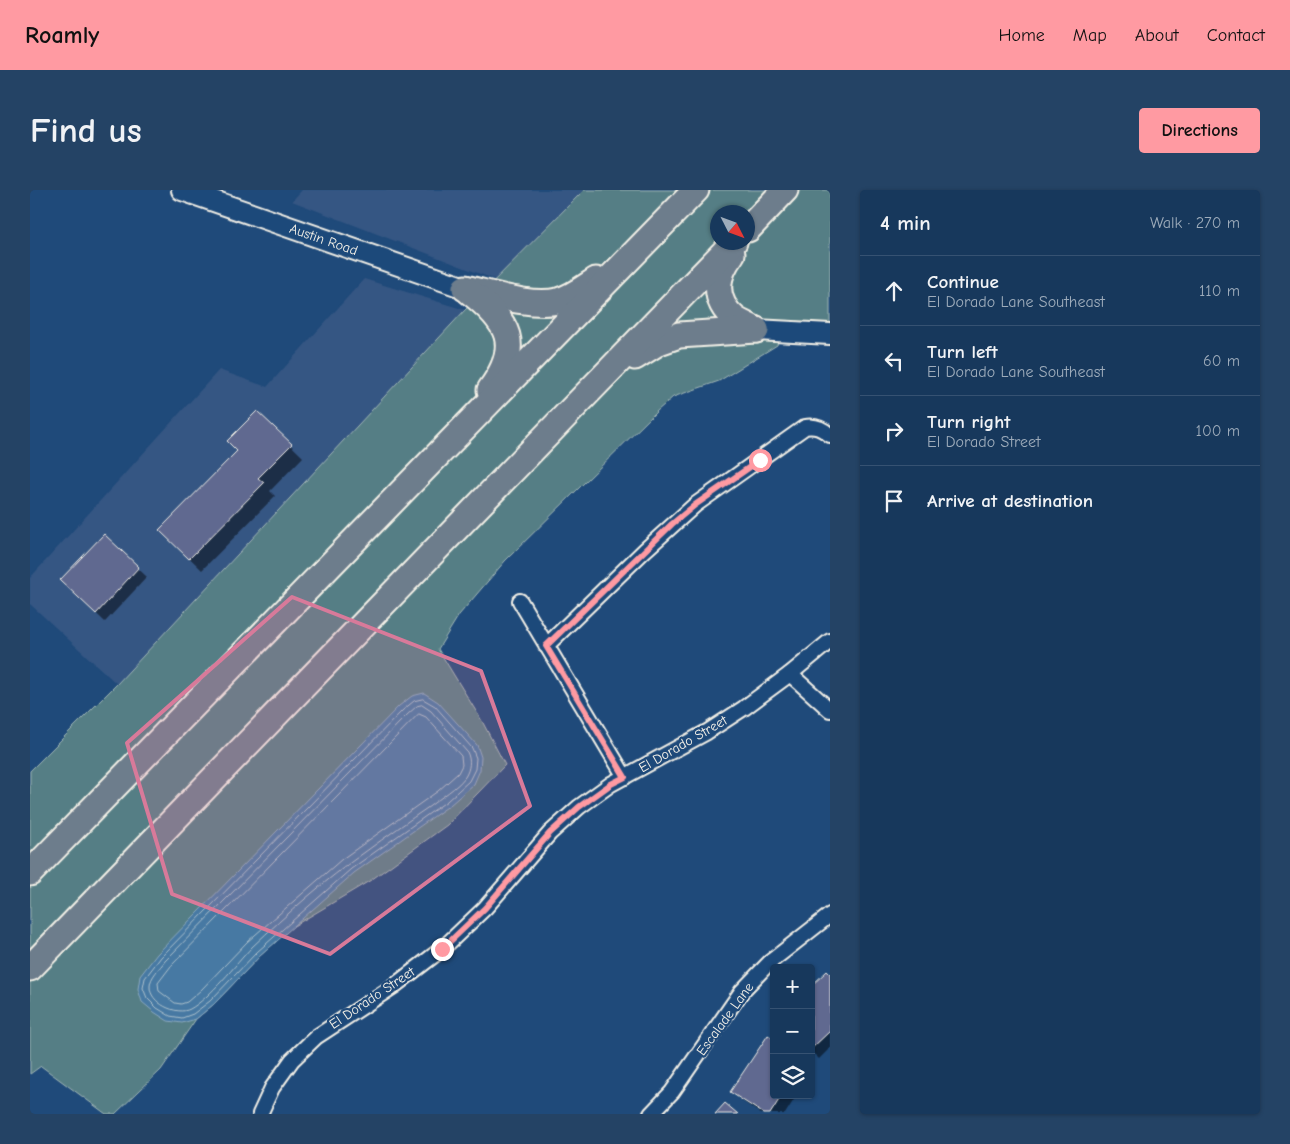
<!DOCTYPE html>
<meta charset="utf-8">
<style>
body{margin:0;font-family:"Comic Neue",sans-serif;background:#244365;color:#f1f3f6}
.controls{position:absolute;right:15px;bottom:15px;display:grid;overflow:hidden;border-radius:5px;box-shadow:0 1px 4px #0004}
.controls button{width:45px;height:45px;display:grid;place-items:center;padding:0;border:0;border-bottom:1px solid #365272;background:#17385c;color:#f1f3f6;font:25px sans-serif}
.compass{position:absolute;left:680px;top:15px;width:45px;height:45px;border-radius:50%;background:#17385c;box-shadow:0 1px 4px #0004;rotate:132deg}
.stop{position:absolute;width:15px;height:15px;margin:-11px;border:4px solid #ff9aa2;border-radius:50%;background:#fff}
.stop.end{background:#ff9aa2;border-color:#fff;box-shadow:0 1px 5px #0008}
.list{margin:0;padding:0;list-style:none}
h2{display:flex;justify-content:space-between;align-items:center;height:65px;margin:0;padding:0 20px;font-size:21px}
h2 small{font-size:16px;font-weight:400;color:#9eacbb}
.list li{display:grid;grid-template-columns:32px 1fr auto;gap:15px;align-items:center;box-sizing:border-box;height:70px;padding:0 20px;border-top:1px solid #365272}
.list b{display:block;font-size:19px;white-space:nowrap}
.list p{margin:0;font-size:16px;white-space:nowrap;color:#9eacbb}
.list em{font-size:16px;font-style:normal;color:#9eacbb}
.icon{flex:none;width:28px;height:28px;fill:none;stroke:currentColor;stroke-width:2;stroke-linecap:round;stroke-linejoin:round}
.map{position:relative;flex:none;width:800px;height:924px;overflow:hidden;border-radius:5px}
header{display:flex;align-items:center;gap:30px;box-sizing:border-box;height:70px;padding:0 25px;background:#ff9aa2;color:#111}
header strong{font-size:24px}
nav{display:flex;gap:28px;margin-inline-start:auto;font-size:18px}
.intro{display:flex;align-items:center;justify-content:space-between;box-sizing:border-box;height:120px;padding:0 30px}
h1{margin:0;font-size:35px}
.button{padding:12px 22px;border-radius:5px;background:#ff9aa2;color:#111;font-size:18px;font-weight:700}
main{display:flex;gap:30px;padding:0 30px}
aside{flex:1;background:#17385c;border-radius:5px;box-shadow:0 1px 4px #0004}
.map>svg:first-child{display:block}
</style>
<header>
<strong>Roamly</strong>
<nav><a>Home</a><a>Map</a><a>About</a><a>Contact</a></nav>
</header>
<div class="intro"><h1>Find us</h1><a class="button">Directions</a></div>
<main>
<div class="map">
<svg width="800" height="924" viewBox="0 0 800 924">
<rect width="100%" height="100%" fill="#1f4a7a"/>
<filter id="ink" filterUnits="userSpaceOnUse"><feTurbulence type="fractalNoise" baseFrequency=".02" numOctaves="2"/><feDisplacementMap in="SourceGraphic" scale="10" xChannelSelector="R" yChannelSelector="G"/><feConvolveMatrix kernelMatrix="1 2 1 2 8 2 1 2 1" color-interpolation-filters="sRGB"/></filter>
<g filter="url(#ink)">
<g fill="#365683">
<polygon points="272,0 554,0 466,90 262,11"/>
<polygon points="334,89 435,120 87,494 0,414 0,388 189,180 237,197"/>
</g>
<path fill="#557e85" stroke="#a4b8b6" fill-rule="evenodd" d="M554 0H800V133L753 131 747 155 689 191 643 207 627 221 475 371 429 425 408 459 452 531 475 575 417 635 341 690 262 737 230 766 184 814 166 829 131 880 85 924H76L11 876 0 884V581L87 494 435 120ZM688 22H718V52H688Z"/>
<polygon fill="#4679a3" stroke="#8ca9bf" points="394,503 408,512 447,555 451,567 450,580 444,594 420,615 324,683 230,766 184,814 166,829 152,833 138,831 124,822 112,812 108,799 110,786 127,764 369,516 382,506"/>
<g fill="#0007">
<polygon points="227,222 273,267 240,301 245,306 172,380 131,340 209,261"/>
<polygon points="74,346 117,387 75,432 41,399"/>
<polygon points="800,786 800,858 789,869 781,861 781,798"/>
<polygon points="702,902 744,905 767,905 755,924 731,924 711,910"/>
</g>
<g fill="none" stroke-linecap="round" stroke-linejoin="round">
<g stroke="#aec1cc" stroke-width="1">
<polygon points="393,509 405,516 442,558 446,568 445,579 439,591 417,611 321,679 227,762 180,811 163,824 152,828 140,826 127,818 117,808 113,798 115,788 131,767 373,520 384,511"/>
<path d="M392 515 401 521 437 562C441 570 440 579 435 587 428 597 410 608 400 616 378 631 357 646 335 662 295 690 257 724 222 757 206 774 180 808 160 819 147 826 119 813 120 796 120 787 130 778 135 771L377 525 387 516Z"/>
<polygon points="389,524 396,527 431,566 432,575 428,583 408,601 312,669 217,752 171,800 157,812 151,814 145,813 129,801 128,793 141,776"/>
</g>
</g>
<g fill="#606990" stroke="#f4f1e8">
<polygon points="227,221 262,254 228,288 234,293 159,369 129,340 207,261 197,251"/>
<polygon points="74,344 109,377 66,424 30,390"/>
<polygon points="797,781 800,784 800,841 781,859 781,796"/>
<polygon points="738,845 744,849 744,905 752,905 740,924 734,924 700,902"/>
<polygon points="695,913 708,924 685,924"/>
</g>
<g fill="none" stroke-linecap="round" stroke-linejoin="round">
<defs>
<g id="street">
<polyline points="490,411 595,587"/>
<path d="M516 456 615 360 665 315 775 237C785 235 792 238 800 245"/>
<polyline points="760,484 800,520"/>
<polyline points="230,924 242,898 262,870 286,847 364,796 412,759 455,718 520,643 549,617 581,594 677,542 714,518 760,484 800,451"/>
<polyline points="621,924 642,902 712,801 740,772 800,725"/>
</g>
<g id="secondary">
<path id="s1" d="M152 0 435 98"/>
<polyline points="726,140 800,144"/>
</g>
<g id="highway">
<polyline points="718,39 755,0"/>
<path d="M702 64C685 86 682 110 705 129 711 133 719 136 726 140"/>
<path d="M435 98C462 104 501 117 528 111 542 107 554 98 566 90"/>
<path d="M439 101C479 132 493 155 460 200"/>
<polyline points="605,167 629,152 649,145 726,140"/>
<polyline points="0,683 666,0"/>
<polyline points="0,778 704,52"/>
</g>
</defs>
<use href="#street" stroke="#f4f1e8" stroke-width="18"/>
<use href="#secondary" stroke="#f4f1e8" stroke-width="24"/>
<use href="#highway" stroke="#f4f1e8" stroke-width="29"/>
<use href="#street" stroke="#1f4a7a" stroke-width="14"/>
<use href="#secondary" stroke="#1f4a7a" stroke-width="20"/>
<use href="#highway" stroke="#6d7d8c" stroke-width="25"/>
</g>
</g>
<g fill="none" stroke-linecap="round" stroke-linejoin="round" filter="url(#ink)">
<polyline stroke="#ff9aa2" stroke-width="6" points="412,759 455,718 520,643 549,617 581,594 595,587 516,456 642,334 665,315 730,270"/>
</g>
<path fill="#d87a9a" fill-opacity="0.2" stroke="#d87a9a" stroke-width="4" stroke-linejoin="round" d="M262 407 451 481 500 616 300 764 142 704 97 553Z"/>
<g text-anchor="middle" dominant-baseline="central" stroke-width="4.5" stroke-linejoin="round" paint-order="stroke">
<g font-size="14" fill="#f4f1e8" stroke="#1f4a7a">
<text stroke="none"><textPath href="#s1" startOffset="150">Austin Road</textPath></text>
<text transform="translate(653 554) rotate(-30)">El Dorado Street</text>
<text transform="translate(342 808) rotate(-34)">El Dorado Street</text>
<text transform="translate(695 829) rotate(-54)">Escalade Lane</text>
</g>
</g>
</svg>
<div class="controls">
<button>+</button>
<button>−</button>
<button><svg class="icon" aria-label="layers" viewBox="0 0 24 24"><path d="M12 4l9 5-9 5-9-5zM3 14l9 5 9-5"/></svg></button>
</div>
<svg class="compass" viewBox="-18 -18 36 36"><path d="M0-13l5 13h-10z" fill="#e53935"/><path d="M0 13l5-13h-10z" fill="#9eacbb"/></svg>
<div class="stop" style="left:730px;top:270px"></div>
<div class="stop end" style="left:412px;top:759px"></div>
</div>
<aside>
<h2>4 min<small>Walk · 270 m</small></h2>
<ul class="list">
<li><svg class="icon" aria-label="ahead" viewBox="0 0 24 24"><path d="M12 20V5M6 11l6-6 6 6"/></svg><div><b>Continue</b><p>El Dorado Lane Southeast</p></div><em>110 m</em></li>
<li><svg class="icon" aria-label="left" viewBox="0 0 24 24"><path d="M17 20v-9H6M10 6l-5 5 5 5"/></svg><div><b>Turn left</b><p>El Dorado Lane Southeast</p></div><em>60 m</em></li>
<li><svg class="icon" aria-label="right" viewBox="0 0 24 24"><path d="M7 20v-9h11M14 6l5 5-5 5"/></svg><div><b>Turn right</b><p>El Dorado Street</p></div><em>100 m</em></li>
<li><svg class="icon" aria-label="arrive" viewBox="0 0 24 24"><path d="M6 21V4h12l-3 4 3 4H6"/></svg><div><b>Arrive at destination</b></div></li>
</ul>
</aside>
</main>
